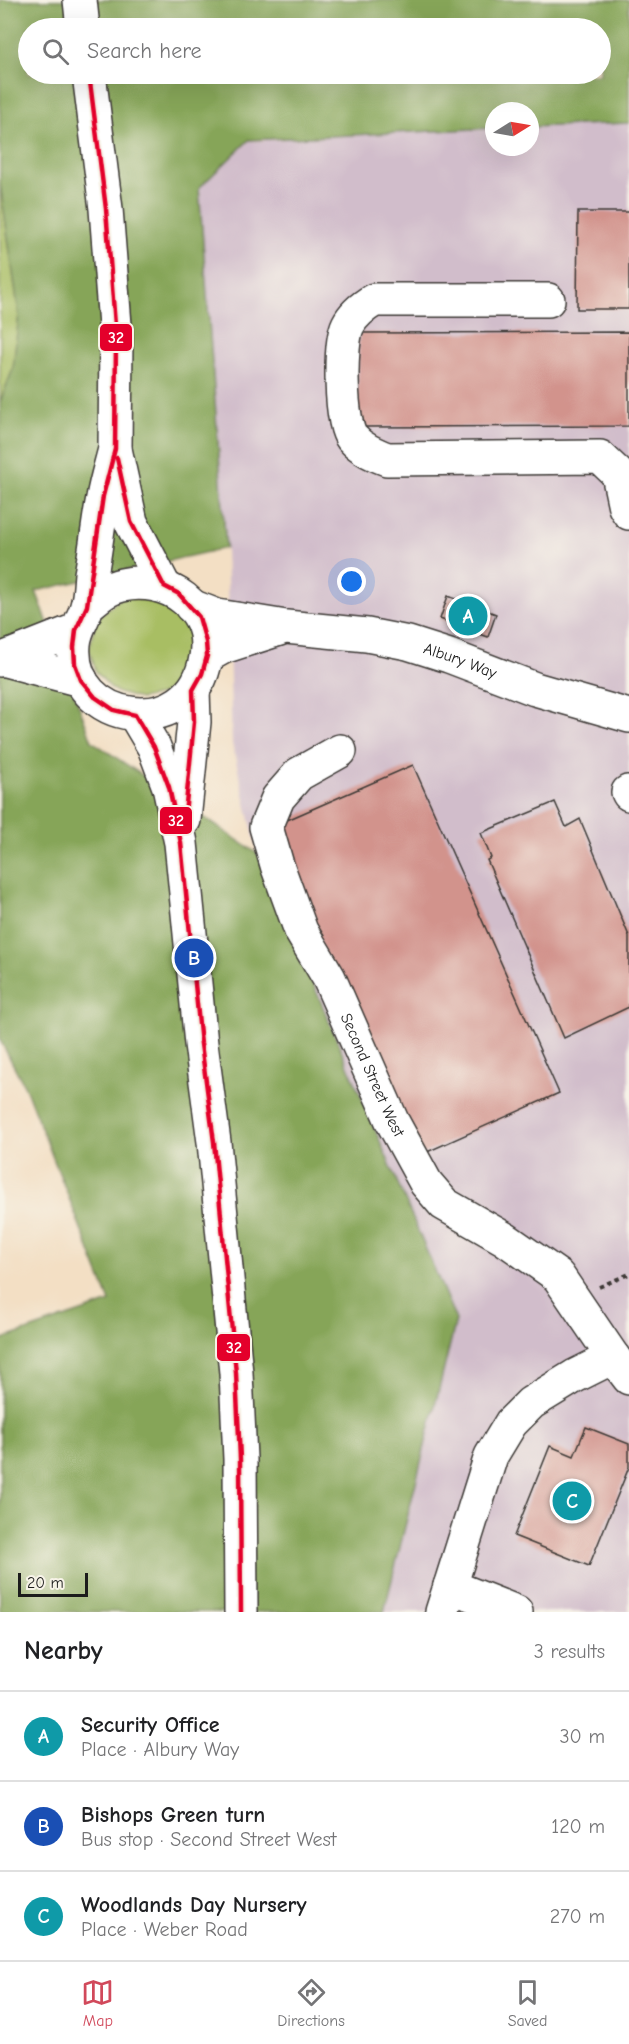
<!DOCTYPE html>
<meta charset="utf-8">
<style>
body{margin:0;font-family:"Comic Neue",sans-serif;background:#f2f2f2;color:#202124}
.compass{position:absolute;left:485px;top:102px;width:54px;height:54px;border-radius:50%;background:#fff;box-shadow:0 6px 24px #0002;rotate:79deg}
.scale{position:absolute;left:18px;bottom:15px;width:70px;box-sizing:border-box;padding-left:6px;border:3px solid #1c1c1c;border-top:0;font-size:16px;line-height:21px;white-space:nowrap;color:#1c1c1c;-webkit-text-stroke:4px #f7f3e8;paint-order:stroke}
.you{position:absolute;left:352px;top:582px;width:21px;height:21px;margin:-15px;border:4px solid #fff;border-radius:50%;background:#1a73e8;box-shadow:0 0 0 9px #1a73e833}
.badge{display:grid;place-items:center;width:39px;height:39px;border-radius:50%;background:#d1495b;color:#fff;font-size:20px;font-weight:700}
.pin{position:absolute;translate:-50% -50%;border:3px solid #fff;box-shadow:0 2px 6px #0006}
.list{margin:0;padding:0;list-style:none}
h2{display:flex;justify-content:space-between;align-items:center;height:78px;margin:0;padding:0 24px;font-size:26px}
h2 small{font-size:20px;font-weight:400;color:#757577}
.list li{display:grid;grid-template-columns:39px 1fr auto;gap:18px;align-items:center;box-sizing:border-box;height:90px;padding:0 24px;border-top:2px solid #e0e0e0}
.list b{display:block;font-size:22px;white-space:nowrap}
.list p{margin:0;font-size:20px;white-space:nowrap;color:#757577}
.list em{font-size:20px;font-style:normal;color:#757577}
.icon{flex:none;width:33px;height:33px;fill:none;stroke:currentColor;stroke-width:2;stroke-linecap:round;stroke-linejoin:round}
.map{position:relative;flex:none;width:629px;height:1612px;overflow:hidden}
.search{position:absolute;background:#fff;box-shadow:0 6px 24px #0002;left:18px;right:18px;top:18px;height:66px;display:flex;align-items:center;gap:15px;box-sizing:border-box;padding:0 21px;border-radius:33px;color:#757577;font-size:22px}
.sheet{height:348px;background:#fff}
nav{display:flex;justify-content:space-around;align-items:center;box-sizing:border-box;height:84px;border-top:2px solid #e0e0e0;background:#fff;font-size:16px;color:#757577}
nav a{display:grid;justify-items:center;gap:3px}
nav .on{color:#d1495b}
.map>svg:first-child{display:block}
</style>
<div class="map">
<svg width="629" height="1612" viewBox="0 0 629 1612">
<rect width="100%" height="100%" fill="#f7f3e8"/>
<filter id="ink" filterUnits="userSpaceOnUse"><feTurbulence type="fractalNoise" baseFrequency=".0167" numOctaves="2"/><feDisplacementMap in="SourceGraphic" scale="12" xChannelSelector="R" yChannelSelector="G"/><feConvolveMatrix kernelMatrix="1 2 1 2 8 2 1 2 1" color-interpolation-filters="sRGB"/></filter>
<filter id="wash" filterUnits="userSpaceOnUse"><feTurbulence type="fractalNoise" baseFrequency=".008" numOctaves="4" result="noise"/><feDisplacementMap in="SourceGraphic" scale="24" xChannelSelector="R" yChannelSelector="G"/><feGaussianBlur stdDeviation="1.35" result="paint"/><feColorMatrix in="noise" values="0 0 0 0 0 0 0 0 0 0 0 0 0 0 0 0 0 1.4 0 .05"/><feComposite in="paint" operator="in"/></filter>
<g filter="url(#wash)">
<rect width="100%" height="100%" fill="#f3dfc4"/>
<polygon fill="#d1bdcb" points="629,123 629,1612 384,1612 456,1320 258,854 232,744 226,548 199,188 249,141 494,128 494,147 530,147 530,127"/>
<g fill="#a8be63" stroke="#626d40" stroke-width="1.5">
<polygon points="0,183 19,314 13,369 0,402"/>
<polygon points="126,594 178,605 195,644 179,683 161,695 140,699 119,693 112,689 96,672 89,649 96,618"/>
</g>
<path fill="#86a559" stroke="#51603a" stroke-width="1.5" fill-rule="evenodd" d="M0 0H629V123L530 127V111H494V128L249 140 199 188 226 548 36 591 92 741 258 854 456 1320 384 1612H0V1340L110 1302 25 1087 0 1040V402L13 369 19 314 0 183ZM28 28H600V74H28Z"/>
<g id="blocks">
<g fill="#d2938c">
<polygon points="578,212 629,212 629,309 577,309"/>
<polygon points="629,332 629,426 357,427 359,333"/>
<polygon points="448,596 496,614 488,637 440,619"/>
<polygon points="413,765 559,1093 416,1157 269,828"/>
<polygon points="555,802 566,827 580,819 629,936 629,1007 564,1038 487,860 491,858 481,833"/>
<polygon points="586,1427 629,1444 629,1467 589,1566 514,1536 550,1446 574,1456"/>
</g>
</g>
</g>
<g filter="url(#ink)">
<use href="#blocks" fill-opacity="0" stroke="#3c3935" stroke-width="1.5"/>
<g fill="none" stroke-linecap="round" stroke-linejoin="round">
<defs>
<g id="minor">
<path d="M548 300H374C364 306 354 313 348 325 339 343 340 423 352 438 362 449 374 454 387 459L600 457 618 474 625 507 629 513"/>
<path id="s1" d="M191 606 217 616 286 627 367 635 408 643 449 656 535 689 629 716"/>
<polyline points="207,656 223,647 279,629"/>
<polyline points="2,659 81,680"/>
<polyline points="0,660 76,630"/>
<path id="s2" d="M340 751 299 774 278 798 266 827 277 865 301 931 329 978 392 1121 426 1183 444 1204 505 1239 558 1276 613 1357 629 1378"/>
<polyline points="628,792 629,794"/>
<polyline points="450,1586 516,1612"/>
<polyline points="442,1612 491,1456 511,1423 531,1403 575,1376 613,1357"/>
</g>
<g id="highway">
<polyline points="80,0 83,28"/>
<polyline points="89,74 106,209 116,338 115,449 131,522 164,586"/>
<path d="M87 606C98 597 107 588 122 585 167 575 214 607 206 657 193 743 67 726 74 644 75 629 84 619 87 606 90 596 90 584 91 574 96 549 98 523 103 498 106 481 111 465 115 449"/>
<polyline points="135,715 154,747 169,787 181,843 201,1044 214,1142 236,1373 240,1459 241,1612"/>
<polyline points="184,820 194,722 193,690"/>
</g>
</defs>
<use href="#minor" stroke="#3c3935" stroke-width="36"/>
<use href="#highway" stroke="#3c3935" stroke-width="36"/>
<polyline stroke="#3c3935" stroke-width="4" stroke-dasharray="4.5 4.5" stroke-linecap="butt" points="599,1287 629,1274"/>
<use href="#minor" stroke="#fff" stroke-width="33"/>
<use href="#highway" stroke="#fff" stroke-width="33"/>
<defs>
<g id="bus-1">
<polyline points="89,74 106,209 116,338 115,449 103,496 87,606 76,630 74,647 75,664 81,680 95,697 114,710 135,715 154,747 169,787 181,843 201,1044 214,1142 236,1373 240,1459 241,1612"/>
<polyline points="117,458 131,522 164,586 179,594 199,617 206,642 207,656 202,674 193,690 194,722 185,814"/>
</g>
</defs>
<use href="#bus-1" stroke="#f7f3e8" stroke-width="9"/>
<use href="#bus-1" stroke="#e4002b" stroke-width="4.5"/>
</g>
</g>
<g text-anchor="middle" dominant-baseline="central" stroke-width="6" stroke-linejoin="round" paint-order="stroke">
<g font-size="16" fill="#1c1c1c" stroke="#f7f3e8">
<text stroke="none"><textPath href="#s1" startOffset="276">Albury Way</textPath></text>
<text stroke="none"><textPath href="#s2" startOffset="381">Second Street West</textPath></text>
</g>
</g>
<g stroke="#f7f3e8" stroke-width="2">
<rect x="99" y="323" width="34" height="29" rx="6" fill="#e4002b"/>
<rect x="159" y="806" width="34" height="29" rx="6" fill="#e4002b"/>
<rect x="216" y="1333" width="35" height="29" rx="6" fill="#e4002b"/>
</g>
<g font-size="16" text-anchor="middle" font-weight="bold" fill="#fff">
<text x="116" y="343">32</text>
<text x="176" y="826">32</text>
<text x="234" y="1353">32</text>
</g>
</svg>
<svg class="compass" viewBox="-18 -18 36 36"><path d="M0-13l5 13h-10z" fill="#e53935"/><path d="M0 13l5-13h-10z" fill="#757577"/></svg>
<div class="scale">20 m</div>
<div class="you"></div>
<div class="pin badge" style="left:468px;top:616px;background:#0f9aa8">A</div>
<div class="pin badge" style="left:194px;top:958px;background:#1a4fb4">B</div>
<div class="pin badge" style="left:572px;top:1501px;background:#0f9aa8">C</div>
<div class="search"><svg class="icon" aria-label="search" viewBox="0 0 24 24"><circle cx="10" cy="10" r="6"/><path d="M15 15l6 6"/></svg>Search here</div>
</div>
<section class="sheet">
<h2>Nearby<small>3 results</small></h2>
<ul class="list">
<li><span class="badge" style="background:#0f9aa8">A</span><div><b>Security Office</b><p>Place · Albury Way</p></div><em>30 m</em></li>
<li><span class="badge" style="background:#1a4fb4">B</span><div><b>Bishops Green turn</b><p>Bus stop · Second Street West</p></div><em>120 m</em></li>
<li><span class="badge" style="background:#0f9aa8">C</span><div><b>Woodlands Day Nursery</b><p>Place · Weber Road</p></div><em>270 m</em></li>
</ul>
</section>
<nav>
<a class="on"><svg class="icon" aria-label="map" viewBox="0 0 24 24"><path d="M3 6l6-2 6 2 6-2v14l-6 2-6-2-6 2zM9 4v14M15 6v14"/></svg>Map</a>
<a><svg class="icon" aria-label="directions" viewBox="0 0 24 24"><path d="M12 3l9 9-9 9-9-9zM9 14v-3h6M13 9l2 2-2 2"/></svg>Directions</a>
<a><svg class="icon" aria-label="saved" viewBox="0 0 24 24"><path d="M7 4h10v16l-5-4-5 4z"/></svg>Saved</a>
</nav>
